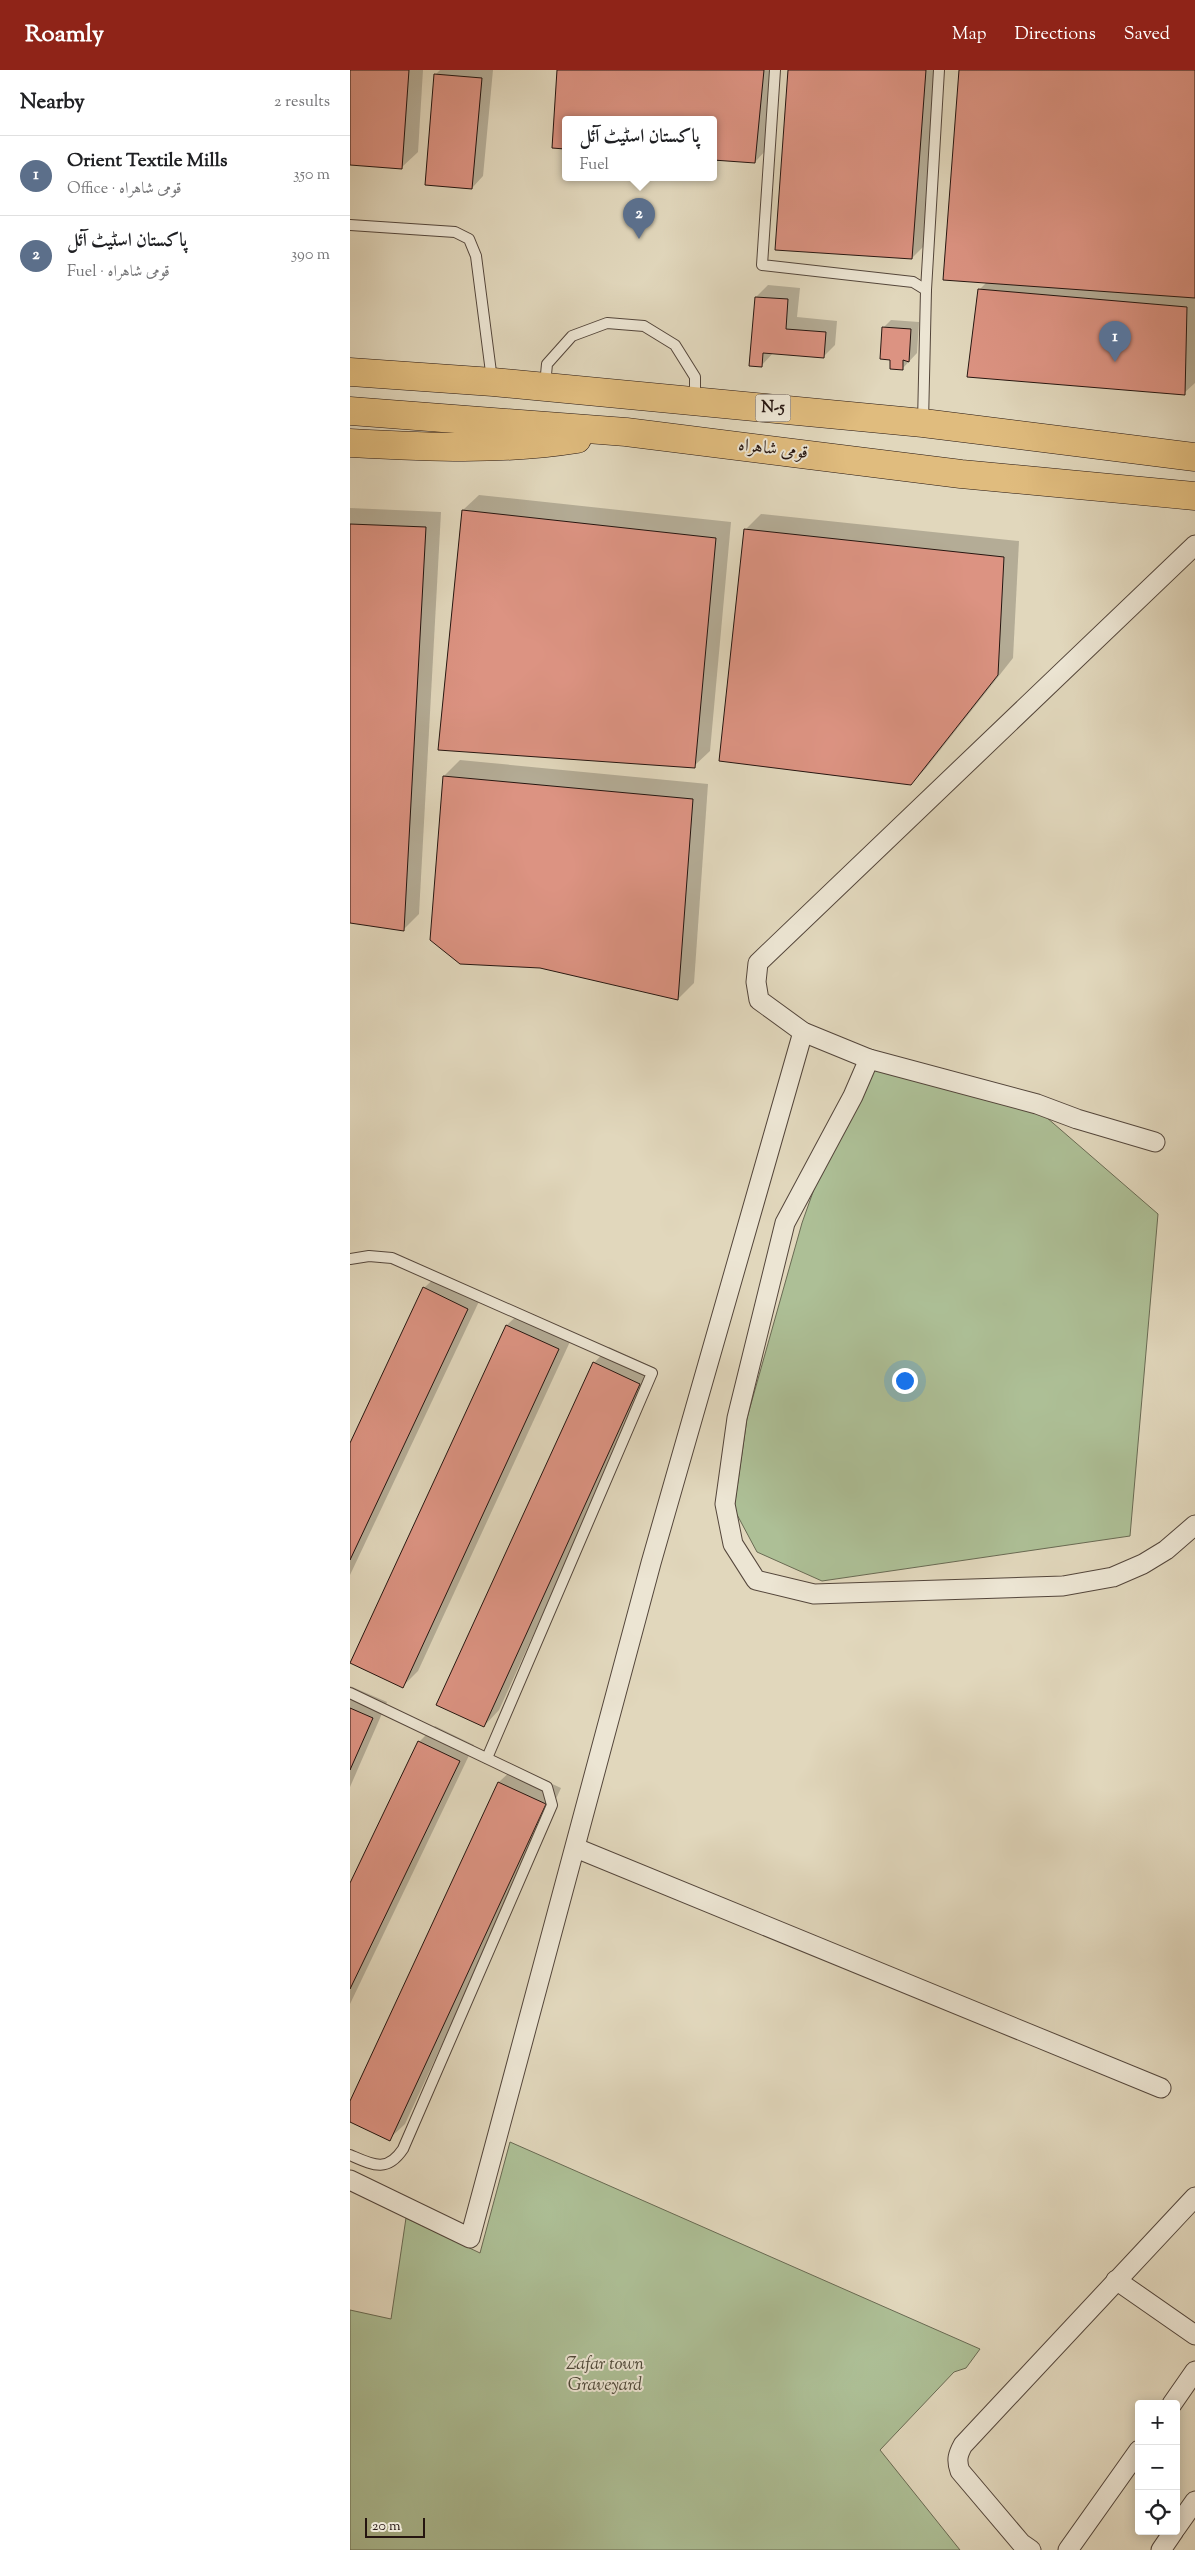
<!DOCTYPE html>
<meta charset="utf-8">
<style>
body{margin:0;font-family:"Sorts Mill Goudy",Amiri,serif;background:#f6f6f6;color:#202124}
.controls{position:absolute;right:15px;bottom:15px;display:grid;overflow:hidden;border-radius:5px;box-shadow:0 2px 12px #0003}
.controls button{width:45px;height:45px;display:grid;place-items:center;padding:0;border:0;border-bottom:1px solid #e0e0e0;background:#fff;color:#202124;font:25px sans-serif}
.scale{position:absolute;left:15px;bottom:12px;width:60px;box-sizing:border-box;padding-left:5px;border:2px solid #251510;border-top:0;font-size:14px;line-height:18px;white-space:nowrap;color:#251510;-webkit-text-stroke:4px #ece5d3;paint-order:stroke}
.you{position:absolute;left:554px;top:1310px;width:18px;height:18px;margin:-12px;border:4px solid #fff;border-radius:50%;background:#1a73e8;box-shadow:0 0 0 8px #1a73e833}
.badge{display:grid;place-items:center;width:32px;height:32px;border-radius:50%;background:#8f2418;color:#fff;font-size:16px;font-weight:700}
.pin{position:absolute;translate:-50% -41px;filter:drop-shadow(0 1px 2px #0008)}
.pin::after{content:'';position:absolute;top:26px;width:18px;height:15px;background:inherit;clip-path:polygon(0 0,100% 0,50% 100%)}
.popup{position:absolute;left:212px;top:46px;width:155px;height:65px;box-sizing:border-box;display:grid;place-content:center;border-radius:5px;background:#fff;filter:drop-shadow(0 1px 4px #0005);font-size:16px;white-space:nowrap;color:#757577}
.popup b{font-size:19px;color:#202124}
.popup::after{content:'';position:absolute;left:50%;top:100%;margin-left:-10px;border:10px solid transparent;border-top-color:#fff}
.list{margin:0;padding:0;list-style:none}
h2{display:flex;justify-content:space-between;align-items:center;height:65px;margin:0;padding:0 20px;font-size:21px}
h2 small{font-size:16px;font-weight:400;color:#757577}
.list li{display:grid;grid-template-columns:32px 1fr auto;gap:15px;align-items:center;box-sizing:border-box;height:80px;padding:0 20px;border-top:1px solid #e0e0e0}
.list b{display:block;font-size:19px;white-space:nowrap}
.list p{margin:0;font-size:16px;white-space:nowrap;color:#757577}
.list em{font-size:16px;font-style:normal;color:#757577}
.icon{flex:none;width:28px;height:28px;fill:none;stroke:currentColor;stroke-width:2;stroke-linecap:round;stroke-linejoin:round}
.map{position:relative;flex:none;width:845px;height:2480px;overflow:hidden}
header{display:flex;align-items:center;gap:30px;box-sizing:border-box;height:70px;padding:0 25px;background:#8f2418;color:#fff}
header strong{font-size:24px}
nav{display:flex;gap:28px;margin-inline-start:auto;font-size:18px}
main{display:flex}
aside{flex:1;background:#fff}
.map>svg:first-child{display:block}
</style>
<header>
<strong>Roamly</strong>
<nav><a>Map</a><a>Directions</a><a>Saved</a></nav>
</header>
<main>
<aside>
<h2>Nearby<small>2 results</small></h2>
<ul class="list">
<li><span class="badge" style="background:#5c6f8a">1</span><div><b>Orient Textile Mills</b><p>Office · قومی شاہراہ</p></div><em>350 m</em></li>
<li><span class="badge" style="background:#5c6f8a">2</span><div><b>پاکستان اسٹیٹ آئل</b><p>Fuel · قومی شاہراہ</p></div><em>390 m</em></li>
</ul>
</aside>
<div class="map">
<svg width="845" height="2480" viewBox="0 0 845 2480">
<rect width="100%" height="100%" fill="#e1d7bc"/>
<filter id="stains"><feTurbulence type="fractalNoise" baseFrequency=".004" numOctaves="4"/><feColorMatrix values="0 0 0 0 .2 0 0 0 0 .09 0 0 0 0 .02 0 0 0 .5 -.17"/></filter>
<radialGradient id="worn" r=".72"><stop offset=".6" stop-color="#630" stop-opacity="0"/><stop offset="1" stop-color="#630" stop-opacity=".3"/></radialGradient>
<g fill="#adbf96" stroke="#696a53">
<polygon points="510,989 681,1034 808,1144 780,1466 472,1511 407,1482 384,1439 397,1348 452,1153"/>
<polygon points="160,2072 630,2279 616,2298 604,2302 530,2380 610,2480 0,2480 0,2240 41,2249 56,2148 130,2183"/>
</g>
<g fill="#0003">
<polygon points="0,0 73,0 68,82 52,97 0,93"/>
<polygon points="90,0 143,0 133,106 122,118 86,4"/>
<polygon points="209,0 424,0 416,80 405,92 363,89 363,50 215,50 215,78 203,77"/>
<polygon points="439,0 586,0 574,176 562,188"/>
<polygon points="610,0 845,0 845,313 834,323 629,220 637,212"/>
<polygon points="418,215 450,218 447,247 487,251 485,275 473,287 423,283 411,296 406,227"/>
<polygon points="541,250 569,252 567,283 552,299 541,289 533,258"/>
<polygon points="129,425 381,452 360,681 344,696 113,440"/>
<polygon points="0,438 91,442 69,844 53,860 0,852"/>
<polygon points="411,444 669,471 663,588 576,698 561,714 395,460"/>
<polygon points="110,690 358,714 344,913 328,929 81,869 94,706"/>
<polygon points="90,1203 133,1223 0,1505 0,1376 74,1218"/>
<polygon points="173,1240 224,1263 68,1601 53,1616 2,1593 157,1255"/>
<polygon points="259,1277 305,1298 149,1640 134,1656 244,1293"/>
<polygon points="0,1616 37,1632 0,1717"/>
<polygon points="85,1656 124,1675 0,1934 0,1816 69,1672"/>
<polygon points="165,1697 211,1718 55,2054 39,2069 0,2051 0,2034 149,1712"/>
</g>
<g fill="#dc9382" stroke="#251510">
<polygon points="0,0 59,0 52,99 0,95"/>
<polygon points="207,0 414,0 405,93 363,90 363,50 215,50 215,79 202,78"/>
<polygon points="438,0 576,0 562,189 425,180"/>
<polygon points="609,0 845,0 845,228 593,210"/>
<polygon points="84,4 132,8 122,119 75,115"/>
<polygon points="628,219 837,237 835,325 617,307"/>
<polygon points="405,227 438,229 436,259 476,262 474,288 413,283 412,297 399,296"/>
<polygon points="532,257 561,259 559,292 553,290 553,300 540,299 540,290 530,289"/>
<polygon points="112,440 366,468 345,698 88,680"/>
<polygon points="0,454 76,457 54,861 0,853"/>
<polygon points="394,459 654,487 648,605 561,715 369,691"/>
<polygon points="93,706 343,729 328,930 190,898 110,894 80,870"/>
<polygon points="73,1217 118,1239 0,1490 0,1373"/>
<polygon points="156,1255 209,1279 53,1618 0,1593"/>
<polygon points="243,1292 290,1314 134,1657 86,1635"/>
<polygon points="0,1638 23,1648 0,1700"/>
<polygon points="68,1671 110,1691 0,1919 0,1813"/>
<polygon points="148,1712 196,1734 40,2071 0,2052 0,2031"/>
</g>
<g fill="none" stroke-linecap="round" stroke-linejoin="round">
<defs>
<g id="lane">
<polyline points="425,0 412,195 563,212 576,220 573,352"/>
<polyline points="0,155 105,162 119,169 126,186 142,310"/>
<polyline points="576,220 589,0"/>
<polyline points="195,315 197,294 222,266 257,253 294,256 325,275 345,307 345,330"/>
<polyline points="0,1189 19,1186 42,1188 302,1303 137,1688"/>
<path d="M0 1623 197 1717 202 1735 53 2079C37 2103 23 2095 0 2085"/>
</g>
<g id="street">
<polyline points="519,989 503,1026 435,1153 387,1348 375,1434 383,1474 406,1510 464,1524 713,1516 763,1507 793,1494 816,1480 845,1455"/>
<polyline points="805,1072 727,1049 687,1034 519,989 453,962 409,930 406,912 408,893 845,475"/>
<polyline points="226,1778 811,2018"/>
<polyline points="0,2110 120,2168 301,1493 453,962"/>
<polyline points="766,2210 845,2265"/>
<polyline points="822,2334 845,2301"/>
<polyline points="826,2458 845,2431"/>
<path d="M681 2480 671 2473 610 2401C606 2390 608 2384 613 2375L845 2127"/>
<polyline points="718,2480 789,2380"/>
<polyline points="811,2480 824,2461"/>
</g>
<g id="highway">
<polyline points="0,302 143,312 573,353 845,387"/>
<polyline points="0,341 276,362 611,404 845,426"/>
<path d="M0 373C76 377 152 381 227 369"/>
</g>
</defs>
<use href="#lane" stroke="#54463b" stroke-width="12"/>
<use href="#street" stroke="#54463b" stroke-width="21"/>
<use href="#highway" stroke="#251510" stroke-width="29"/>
<use href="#lane" stroke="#ece5d3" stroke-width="10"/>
<use href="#street" stroke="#ece5d3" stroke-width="19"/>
<use href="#highway" stroke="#e0bc7e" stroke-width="28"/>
</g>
<g text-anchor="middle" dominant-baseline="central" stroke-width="4" stroke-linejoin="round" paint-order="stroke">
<rect fill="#ece5d3" stroke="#61534a" stroke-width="1" x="405.5" y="324.5" width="35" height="27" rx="4"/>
<g font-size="16" font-weight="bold" fill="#251510">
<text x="423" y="338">N-5</text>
</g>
<g font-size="18" fill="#251510" stroke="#ece5d3">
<text transform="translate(423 380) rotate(7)">قومی شاہراہ</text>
</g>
<g font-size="18" font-style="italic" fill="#4e4838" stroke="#ece5d3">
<text x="255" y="2295">Zafar town<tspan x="255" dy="21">Graveyard</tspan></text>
</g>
</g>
<rect width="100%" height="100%" filter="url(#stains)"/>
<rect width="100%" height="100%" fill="url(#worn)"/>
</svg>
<div class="controls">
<button>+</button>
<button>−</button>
<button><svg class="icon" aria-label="locate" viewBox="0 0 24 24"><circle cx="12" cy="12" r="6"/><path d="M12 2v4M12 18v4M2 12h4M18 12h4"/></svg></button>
</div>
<div class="scale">20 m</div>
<div class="you"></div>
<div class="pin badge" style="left:765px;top:292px;background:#5c6f8a">1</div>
<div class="pin badge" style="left:289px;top:169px;background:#5c6f8a">2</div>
<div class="popup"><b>پاکستان اسٹیٹ آئل</b>Fuel</div>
</div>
</main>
